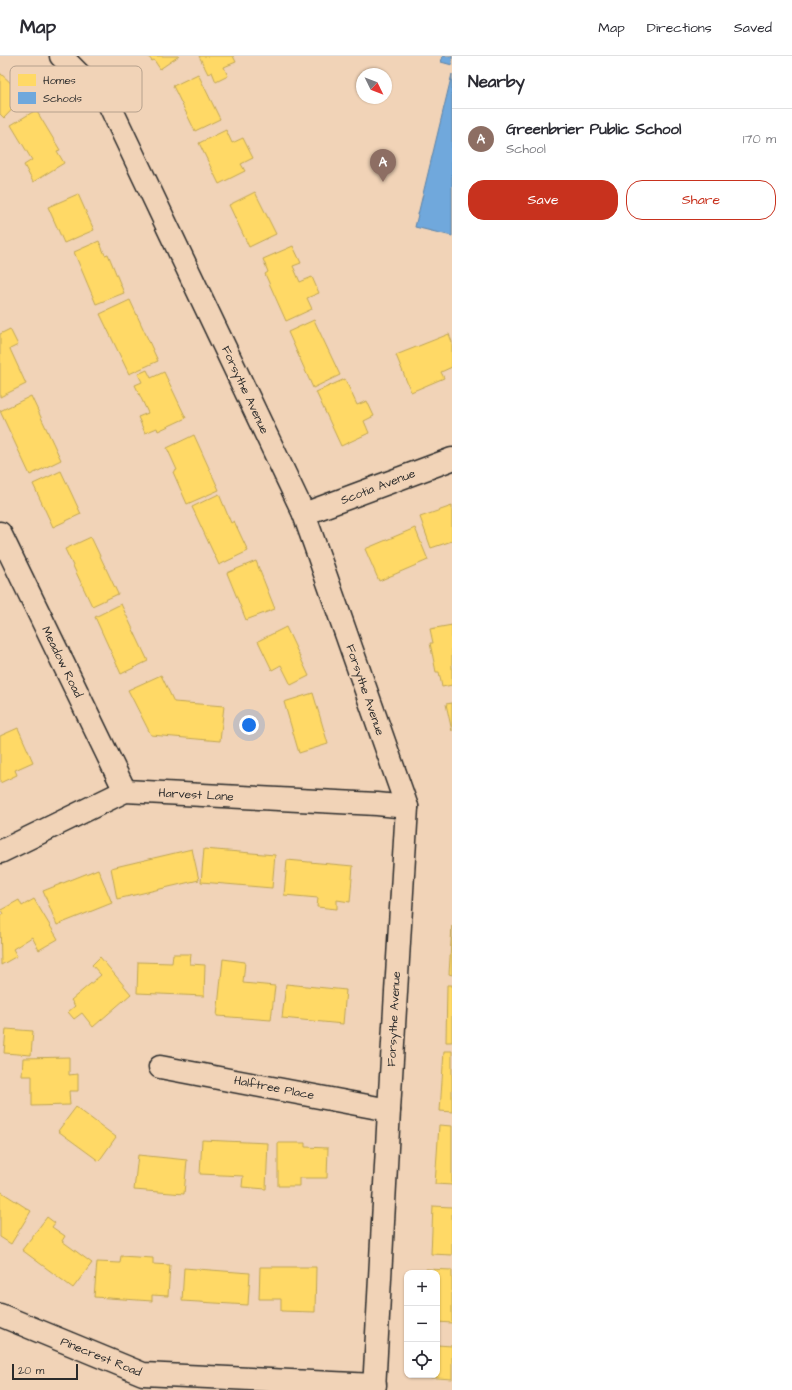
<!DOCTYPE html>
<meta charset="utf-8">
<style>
body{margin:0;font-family:"Architects Daughter",sans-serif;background:#f2f2f3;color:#2b2b33}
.controls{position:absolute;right:12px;bottom:12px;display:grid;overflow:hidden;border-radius:8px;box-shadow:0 1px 3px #0004}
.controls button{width:36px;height:36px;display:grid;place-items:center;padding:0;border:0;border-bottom:1px solid #e1e1e2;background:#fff;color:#2b2b33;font:20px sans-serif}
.compass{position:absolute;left:356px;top:12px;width:36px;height:36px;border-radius:50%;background:#fff;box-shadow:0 1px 3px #0004;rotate:133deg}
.scale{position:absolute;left:12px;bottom:10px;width:66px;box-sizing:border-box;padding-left:4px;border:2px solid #2b2b2b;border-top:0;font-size:11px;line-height:14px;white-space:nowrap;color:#2b2b2b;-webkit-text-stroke:3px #f1d3b7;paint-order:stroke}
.you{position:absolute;left:249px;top:669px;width:14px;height:14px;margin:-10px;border:3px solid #fff;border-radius:50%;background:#1a73e8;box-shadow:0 0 0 6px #1a73e833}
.badge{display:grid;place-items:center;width:26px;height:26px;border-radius:50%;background:#c8321e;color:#fff;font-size:13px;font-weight:700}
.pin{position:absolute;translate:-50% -33px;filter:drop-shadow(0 1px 2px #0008)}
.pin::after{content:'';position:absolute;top:21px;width:14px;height:12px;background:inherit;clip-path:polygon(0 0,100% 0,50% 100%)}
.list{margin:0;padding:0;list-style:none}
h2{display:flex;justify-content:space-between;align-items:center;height:52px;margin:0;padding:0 16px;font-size:17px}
h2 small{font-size:13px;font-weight:400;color:#7c7c81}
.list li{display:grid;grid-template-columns:26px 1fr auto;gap:12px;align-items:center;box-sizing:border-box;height:60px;padding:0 16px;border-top:1px solid #e1e1e2}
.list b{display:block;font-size:15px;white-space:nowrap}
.list p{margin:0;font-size:13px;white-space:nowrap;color:#7c7c81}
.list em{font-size:13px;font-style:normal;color:#7c7c81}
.actions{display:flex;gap:8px;padding:12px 16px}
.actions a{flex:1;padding:9px 0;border:1px solid #c8321e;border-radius:16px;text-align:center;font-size:14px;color:#c8321e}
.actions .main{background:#c8321e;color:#fff}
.icon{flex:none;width:22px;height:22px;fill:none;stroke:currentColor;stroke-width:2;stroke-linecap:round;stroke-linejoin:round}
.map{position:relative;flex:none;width:452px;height:1334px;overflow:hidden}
header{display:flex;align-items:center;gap:24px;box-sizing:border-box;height:56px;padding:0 20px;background:#fff;border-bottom:1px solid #e1e1e2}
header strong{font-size:19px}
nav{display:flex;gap:22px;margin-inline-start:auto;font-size:14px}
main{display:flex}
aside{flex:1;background:#fff}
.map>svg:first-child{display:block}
</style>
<header>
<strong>Map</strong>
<nav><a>Map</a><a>Directions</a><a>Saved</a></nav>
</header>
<main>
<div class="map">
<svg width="452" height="1334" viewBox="0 0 452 1334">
<rect width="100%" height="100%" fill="#f1d3b7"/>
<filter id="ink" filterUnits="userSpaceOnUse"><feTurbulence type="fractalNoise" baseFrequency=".025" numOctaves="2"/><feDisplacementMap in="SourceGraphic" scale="8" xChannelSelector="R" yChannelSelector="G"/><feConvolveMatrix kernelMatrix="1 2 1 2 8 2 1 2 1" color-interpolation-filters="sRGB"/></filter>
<g filter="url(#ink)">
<g fill="#ffd966" stroke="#bfa554">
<polygon points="148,0 179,0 160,13 154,4 152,5"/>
<polygon points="199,0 233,0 236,6 224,11 228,20 216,26 212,16 208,18"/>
<polygon points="0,17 25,40 4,62 0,58"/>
<polygon points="198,18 220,63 195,75 173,30"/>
<polygon points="36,54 60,94 57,95 64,107 33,126 24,109 32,104 11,69"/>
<polygon points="226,74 232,87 243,82 253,102 241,108 245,115 219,128 199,87"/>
<polygon points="255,136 276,178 249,191 229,149"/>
<polygon points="78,138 94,174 64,187 48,151"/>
<polygon points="99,185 105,199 108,198 124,237 96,248 74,196"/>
<polygon points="293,190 301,207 293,210 300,226 312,221 319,237 307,242 312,253 286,265 265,218 268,216 263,203"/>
<polygon points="130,244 158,305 129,318 100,258"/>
<polygon points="314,264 340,319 313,332 288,276"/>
<polygon points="10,273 18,289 10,293 26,328 0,341 0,278"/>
<polygon points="449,278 452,286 452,311 441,316 444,322 411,336 396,299"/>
<polygon points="147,314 151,322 164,316 186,362 158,375 157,372 145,377 138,361 148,357 135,329 142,326 138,318"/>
<polygon points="345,323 357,349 367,345 374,360 364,365 369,377 341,390 316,336"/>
<polygon points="31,340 61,404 30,419 0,355"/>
<polygon points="194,379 219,434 187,448 173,416 177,414 167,392"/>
<polygon points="61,415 81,458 53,471 33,428"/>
<polygon points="219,438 231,467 234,465 248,495 219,509 192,451"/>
<polygon points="452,450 452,485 431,492 420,461"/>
<polygon points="415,472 428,504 379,525 365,493"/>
<polygon points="91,481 118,538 92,550 65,493"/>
<polygon points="256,505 275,553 246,564 227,517"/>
<polygon points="121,548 148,605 121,618 95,561"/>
<polygon points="452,569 452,629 442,631 439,616 436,616 430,587 433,587 430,573"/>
<polygon points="286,571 309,620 291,629 281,609 272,614 258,585"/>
<polygon points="161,619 174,646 224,650 220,685 151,679 128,634"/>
<polygon points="313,637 328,688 299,697 284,646"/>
<polygon points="452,647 452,675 446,648"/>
<polygon points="18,672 33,706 15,714 17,719 0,727 0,680"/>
<polygon points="192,793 199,824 117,843 111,812"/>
<polygon points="204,793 275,799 272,832 201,826"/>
<polygon points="287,804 353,810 350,846 337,844 337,853 317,851 318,842 284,839"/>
<polygon points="98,813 112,847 57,869 43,835"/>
<polygon points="34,843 58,883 39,894 32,881 13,893 17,900 1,909 0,860 3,858 1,854 19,844 22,850"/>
<polygon points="452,870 452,919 449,918"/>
<polygon points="173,898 191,898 190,908 205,909 204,940 137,937 138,906 172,907"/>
<polygon points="100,901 131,938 93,971 82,957 74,963 68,956 75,950 71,944 101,919 92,909"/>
<polygon points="223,903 245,906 243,927 275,930 271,964 217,960"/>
<polygon points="286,928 346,934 343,968 282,962"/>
<polygon points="447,929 452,929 452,986 446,986"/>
<polygon points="6,973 33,975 31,999 4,997"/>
<polygon points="444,995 452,995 452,1056 440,1055"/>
<polygon points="69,1001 69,1019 78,1018 78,1035 69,1035 70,1049 32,1050 32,1020 22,1020 23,1002"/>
<polygon points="76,1051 116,1081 99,1105 58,1075"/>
<polygon points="439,1069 452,1070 452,1129 435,1128"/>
<polygon points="202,1084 268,1087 266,1133 242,1131 243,1120 200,1118"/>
<polygon points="278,1087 305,1087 305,1091 328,1092 327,1122 299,1122 299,1130 278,1130"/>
<polygon points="138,1099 187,1104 184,1138 134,1134"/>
<polygon points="0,1135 31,1155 11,1188 0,1181"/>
<polygon points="433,1150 452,1151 452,1199 431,1198"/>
<polygon points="47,1161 55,1167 52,1171 65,1180 62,1185 92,1207 73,1232 22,1194"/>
<polygon points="121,1200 153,1202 153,1208 170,1209 168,1240 152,1239 152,1245 94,1241 97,1206 120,1207"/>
<polygon points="260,1211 316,1211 315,1256 281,1255 281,1243 259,1243"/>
<polygon points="184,1212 250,1217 248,1249 182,1245"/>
<polygon points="426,1213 452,1214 452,1267 437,1266 437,1217 426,1217"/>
<polygon points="437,1289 452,1290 452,1323 422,1321 422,1319 437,1319"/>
</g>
<g fill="#6fa8dc" stroke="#5b82a7">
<polygon points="443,0 452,0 452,9 441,6"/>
<polygon points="452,18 452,180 415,171"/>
</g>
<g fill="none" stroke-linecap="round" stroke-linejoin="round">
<defs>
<g id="minor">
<polyline points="61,0 109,48 304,458 407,751 389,1054 374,1334"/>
<polyline points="304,458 452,403"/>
<polyline points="0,477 125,735"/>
<polyline points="0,796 125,735 377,748 407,751"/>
<polyline points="160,1011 389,1054"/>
<polyline points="0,1259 143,1318 375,1329"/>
</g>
</defs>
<use href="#minor" stroke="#2b2b2b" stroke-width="25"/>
<use href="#minor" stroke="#f1d3b7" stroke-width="22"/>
</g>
</g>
<g text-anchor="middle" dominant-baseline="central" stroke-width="4" stroke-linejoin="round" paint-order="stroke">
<g font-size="12" fill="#2b2b2b" stroke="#f1d3b7">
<text transform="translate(245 334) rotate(65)">Forsythe Avenue</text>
<text transform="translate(378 431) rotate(-21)">Scotia Avenue</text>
<text transform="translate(62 606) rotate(64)">Meadow Road</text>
<text transform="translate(365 634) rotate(71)">Forsythe Avenue</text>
<text transform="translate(196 739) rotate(3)">Harvest Lane</text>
<text transform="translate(394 963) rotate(-87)">Forsythe Avenue</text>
<text transform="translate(274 1032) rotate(11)">Halftree Place</text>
<text transform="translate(101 1301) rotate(22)">Pinecrest Road</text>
</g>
</g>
<rect x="10" y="10" width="132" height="46" rx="6" fill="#f1d3b7" stroke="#b6a18d" stroke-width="1"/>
<rect x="18" y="18" width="18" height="12" fill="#ffd966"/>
<rect x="18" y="36" width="18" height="12" fill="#6fa8dc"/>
<g font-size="11" fill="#2b2b2b">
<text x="43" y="28">Homes</text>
<text x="43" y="46">Schools</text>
</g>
</svg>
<div class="controls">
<button>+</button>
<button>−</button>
<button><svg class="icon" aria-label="locate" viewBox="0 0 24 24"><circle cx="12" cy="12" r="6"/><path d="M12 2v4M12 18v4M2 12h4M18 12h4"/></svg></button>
</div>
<svg class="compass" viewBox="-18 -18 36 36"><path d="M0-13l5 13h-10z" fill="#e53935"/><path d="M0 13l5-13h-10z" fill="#7c7c81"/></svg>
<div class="scale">20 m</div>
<div class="you"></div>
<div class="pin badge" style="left:383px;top:126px;background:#8d6e63">A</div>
</div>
<aside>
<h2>Nearby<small></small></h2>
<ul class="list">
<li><span class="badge" style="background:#8d6e63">A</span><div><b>Greenbrier Public School</b><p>School</p></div><em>170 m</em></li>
</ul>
<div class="actions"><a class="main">Save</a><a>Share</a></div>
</aside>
</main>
